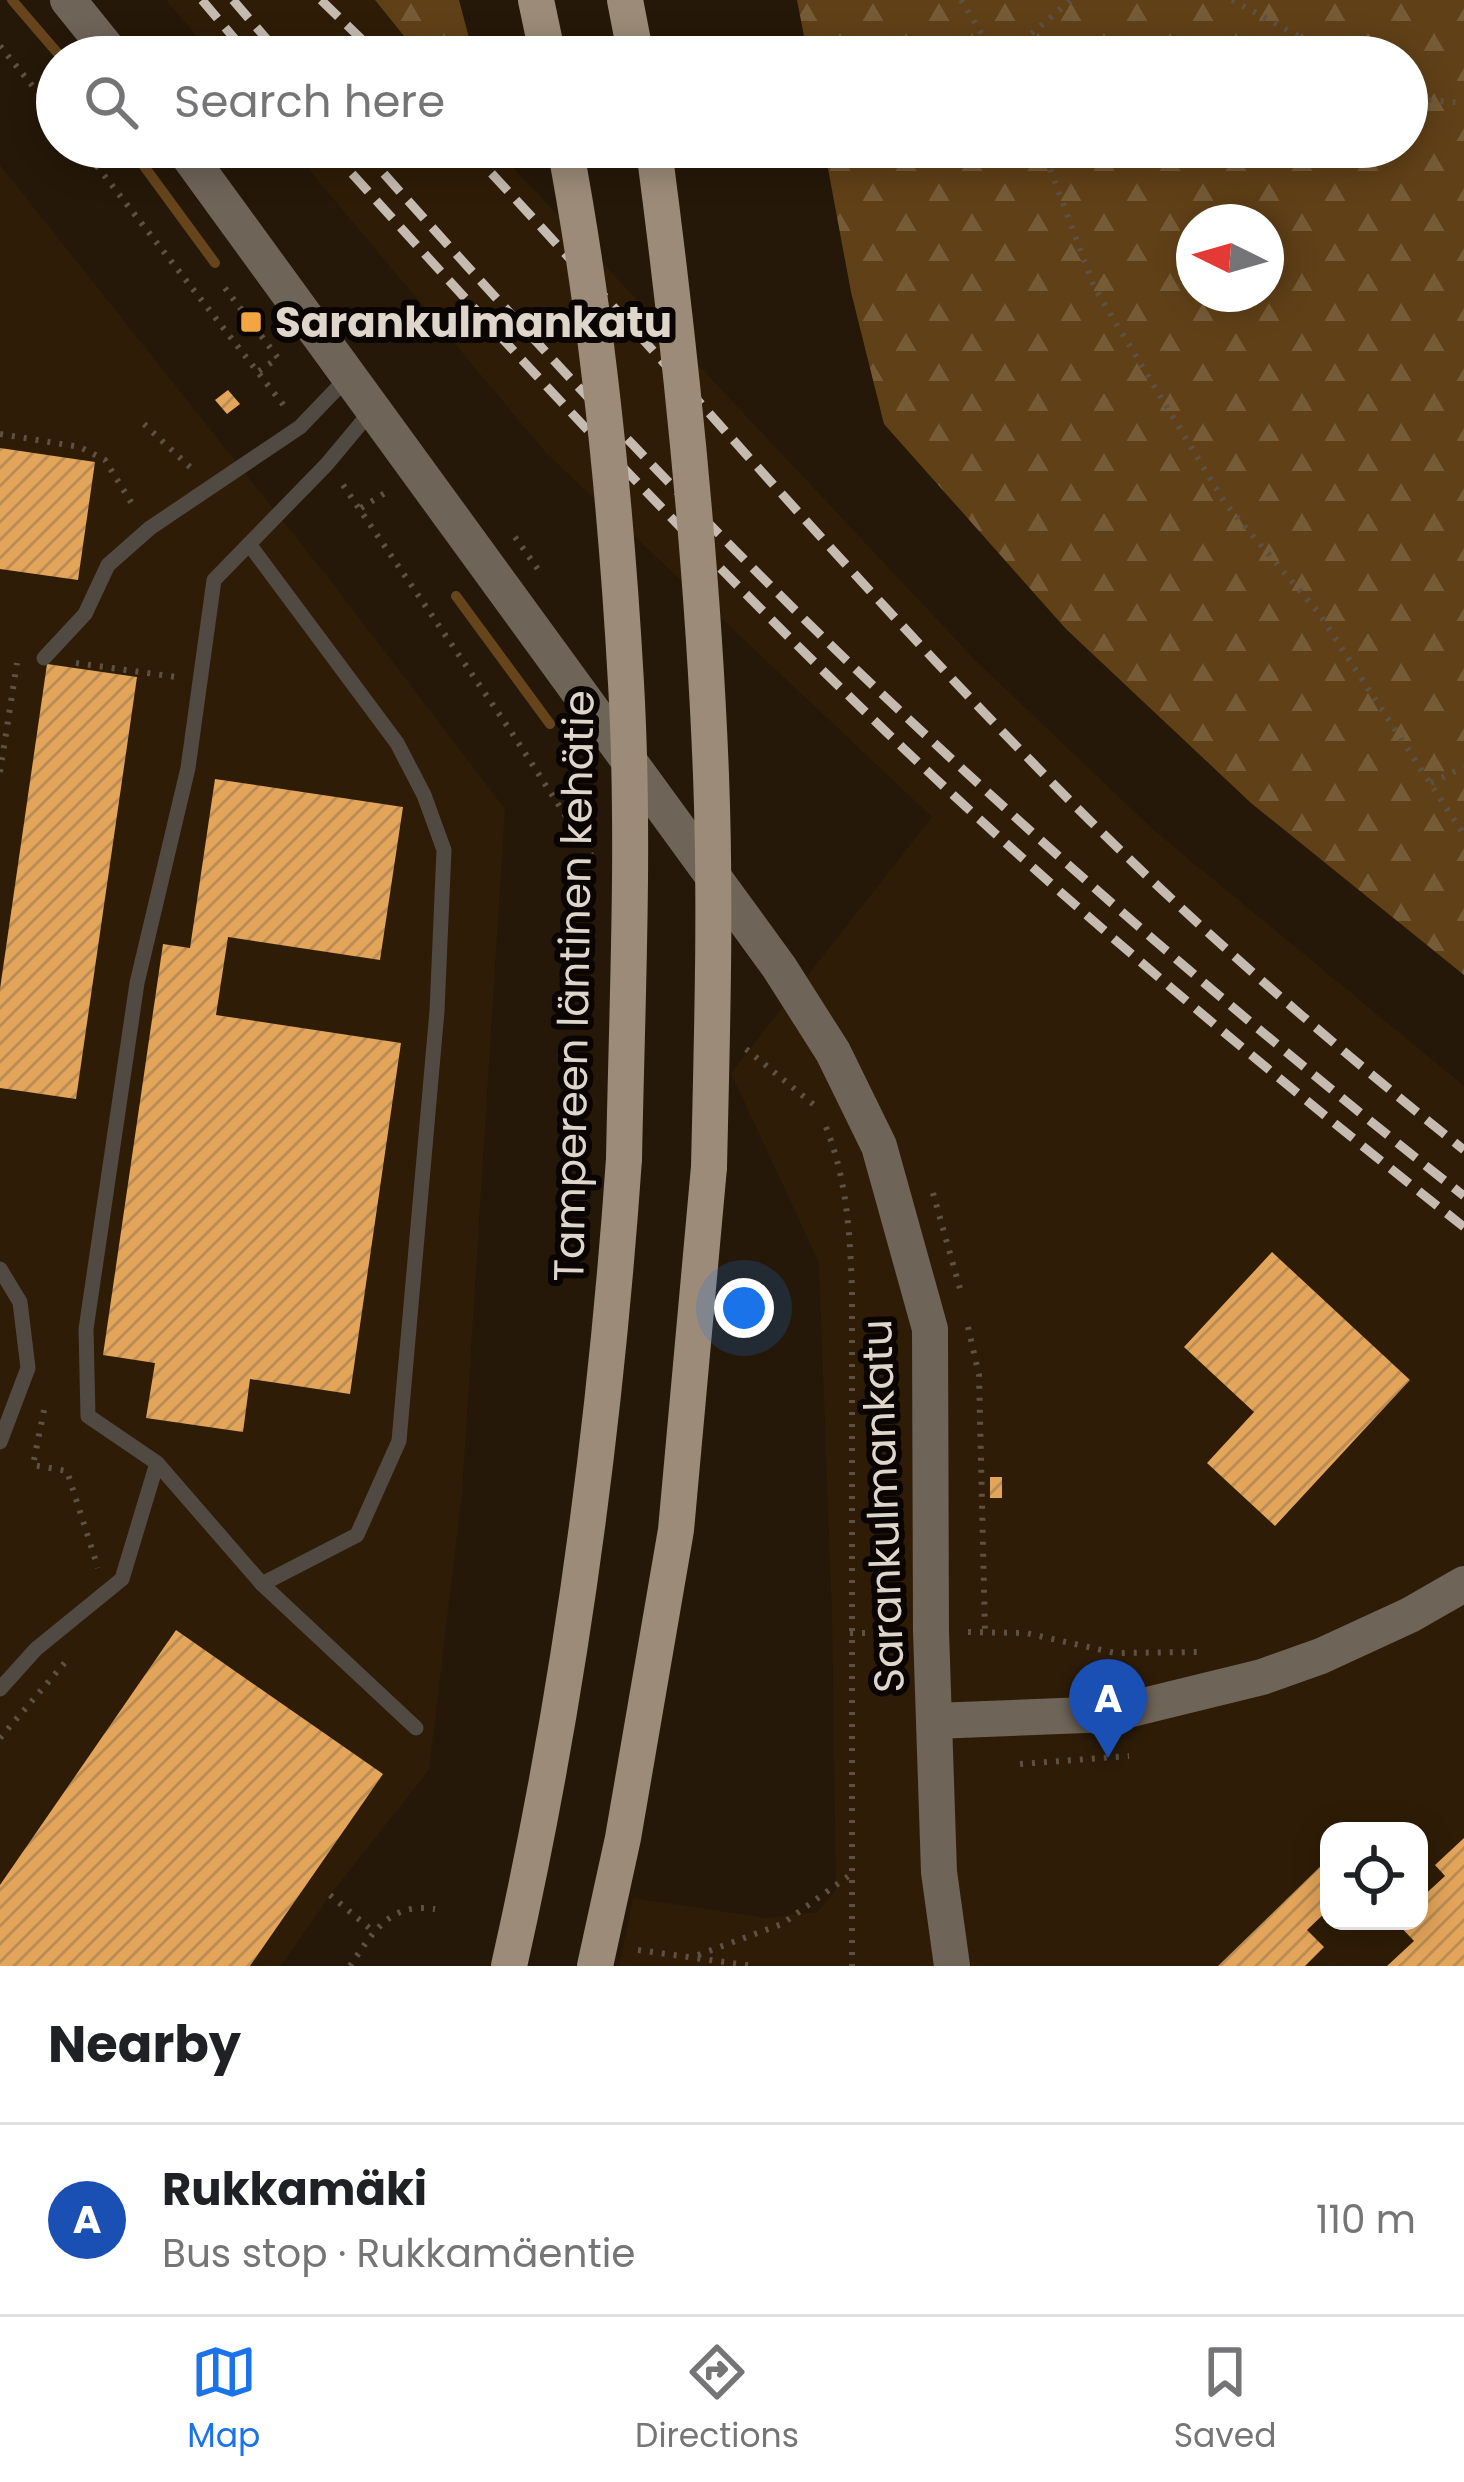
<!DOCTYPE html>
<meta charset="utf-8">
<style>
body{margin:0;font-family:Poppins,sans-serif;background:#f6f6f6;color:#202124}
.controls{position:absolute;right:36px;bottom:36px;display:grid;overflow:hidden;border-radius:24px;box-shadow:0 6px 30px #0003}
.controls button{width:108px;height:108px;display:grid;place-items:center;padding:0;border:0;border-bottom:3px solid #e0e0e0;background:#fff;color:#202124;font:60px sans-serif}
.compass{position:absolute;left:1176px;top:204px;width:108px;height:108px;border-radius:50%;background:#fff;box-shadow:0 6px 30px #0003;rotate:275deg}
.you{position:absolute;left:744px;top:1308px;width:42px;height:42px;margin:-30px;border:9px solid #fff;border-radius:50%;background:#1a73e8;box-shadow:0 0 0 18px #1a73e833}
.badge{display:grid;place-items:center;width:78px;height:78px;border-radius:50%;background:#1a73e8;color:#fff;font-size:39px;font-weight:700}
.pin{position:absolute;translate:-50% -99px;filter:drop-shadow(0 3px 6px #0008)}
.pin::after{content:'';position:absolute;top:63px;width:42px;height:36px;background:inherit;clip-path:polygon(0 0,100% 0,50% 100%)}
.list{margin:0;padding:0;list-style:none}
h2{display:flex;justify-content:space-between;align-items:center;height:156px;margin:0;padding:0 48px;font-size:51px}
h2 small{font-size:39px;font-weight:400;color:#757577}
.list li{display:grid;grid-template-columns:78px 1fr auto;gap:36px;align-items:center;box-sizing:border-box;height:192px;padding:0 48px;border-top:3px solid #e0e0e0}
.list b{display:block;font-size:45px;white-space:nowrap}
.list p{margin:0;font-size:39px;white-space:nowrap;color:#757577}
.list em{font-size:39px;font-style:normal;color:#757577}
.icon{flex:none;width:66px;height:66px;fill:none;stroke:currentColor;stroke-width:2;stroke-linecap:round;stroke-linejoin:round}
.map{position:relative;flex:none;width:1464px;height:1966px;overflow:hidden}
.search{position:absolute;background:#fff;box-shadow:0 6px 30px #0003;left:36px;right:36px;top:36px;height:132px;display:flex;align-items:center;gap:30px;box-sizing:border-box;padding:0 42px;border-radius:66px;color:#757577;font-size:45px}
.sheet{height:348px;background:#fff}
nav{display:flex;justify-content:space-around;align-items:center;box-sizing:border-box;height:168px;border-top:3px solid #e0e0e0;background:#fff;font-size:33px;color:#757577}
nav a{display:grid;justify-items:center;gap:6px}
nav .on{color:#1a73e8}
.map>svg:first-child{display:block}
</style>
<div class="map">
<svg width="1464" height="1966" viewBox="0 0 1464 1966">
<defs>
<pattern id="forest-firs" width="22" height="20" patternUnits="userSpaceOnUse" patternTransform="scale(3)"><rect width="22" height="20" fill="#604017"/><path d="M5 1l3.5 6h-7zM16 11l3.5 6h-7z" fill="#765b37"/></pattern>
<pattern id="building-hatch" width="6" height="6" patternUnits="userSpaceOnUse" patternTransform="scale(3)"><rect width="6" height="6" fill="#e3a55a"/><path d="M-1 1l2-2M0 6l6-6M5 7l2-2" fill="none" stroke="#bb8c53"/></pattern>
</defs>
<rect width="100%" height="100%" fill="#251808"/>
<g fill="#2e1c06" fill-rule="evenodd">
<polygon points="166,0 375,0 421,57 214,57"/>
<path d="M290 147H494L977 662 1156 832 1464 1086V1966H619L633 1898 767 1918 817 1912 836 1890 832 1616 819 1263 731 1073 932 817 547 454ZM1329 1831H1419V1921H1329Z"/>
<polygon points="0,165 334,585 505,809 462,1493 429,1770 330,1895 281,1966 0,1966"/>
</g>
<g fill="url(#forest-firs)" fill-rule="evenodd">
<polygon points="375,0 459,0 474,57 421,57"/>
<path d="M797 0H1464V975L1251 803 1066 629 884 424 851 292 824 147H1407V57H808ZM1266 222V294H1194V222Z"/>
</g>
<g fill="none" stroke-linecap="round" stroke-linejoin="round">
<g stroke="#66451d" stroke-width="10">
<polyline points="12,0 61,57"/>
<polyline points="130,147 215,263"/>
<polyline points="456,596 550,724"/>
</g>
</g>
<g fill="url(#building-hatch)">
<polygon points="228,390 240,404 227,414 215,400"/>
<polygon points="0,448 95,462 78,580 0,569"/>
<polygon points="47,664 137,677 76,1099 0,1088 0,989"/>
<polygon points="215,779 403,807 380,960 228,937 216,1015 401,1043 350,1394 250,1379 243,1432 146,1418 155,1363 103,1355 163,944 190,948"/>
<polygon points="1272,1252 1410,1380 1275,1526 1207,1463 1254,1412 1184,1347"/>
<rect x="990" y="1477" width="12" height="21"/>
<polygon points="176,1630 383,1774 250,1966 0,1966 0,1885"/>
<polygon points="1464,1838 1464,1966 1387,1966 1414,1941 1395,1921 1419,1921 1419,1900 1445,1876 1435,1865"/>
<polygon points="1329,1858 1329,1909 1307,1930 1324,1947 1305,1966 1218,1966"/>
</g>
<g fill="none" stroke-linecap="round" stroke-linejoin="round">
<g stroke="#5d5143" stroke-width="6" stroke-dasharray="3 9" stroke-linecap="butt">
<polyline points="961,0 996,57"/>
<polyline points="1232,0 1337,57"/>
<polyline points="0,46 57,116"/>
<polyline points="1004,57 1071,0"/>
<polyline points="1407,90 1427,100 1464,103"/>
<polyline points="82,147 285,407"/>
<polyline points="1042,147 1094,287 1225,503 1318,612 1464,835"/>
<polyline points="225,288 278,358 259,371"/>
<polyline points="144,424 191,468"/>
<polyline points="0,434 80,447 105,460 134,507"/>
<polyline points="343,485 510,730 593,858"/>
<polyline points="361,508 388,491"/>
<polyline points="515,537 542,575"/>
<polyline points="76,663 176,677"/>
<polyline points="0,772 17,663"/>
<polyline points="1431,783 1464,767"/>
<polyline points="746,1049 819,1109"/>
<path d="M826 1127C847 1180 850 1234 852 1290V1966"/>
<polyline points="933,1193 962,1296"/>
<polyline points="968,1327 979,1375 985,1632"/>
<polyline points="44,1410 33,1465 67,1471 98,1568"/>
<polyline points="968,1632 1026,1633 1115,1653 1198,1652"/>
<polyline points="850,1633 895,1633"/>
<polyline points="0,1738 68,1659"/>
<polyline points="1020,1764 1129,1756"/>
<polyline points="330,1895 374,1932"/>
<polyline points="638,1950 753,1966"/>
<polyline points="698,1955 782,1924 850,1875"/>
<path d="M350 1966C373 1932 390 1902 435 1909"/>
</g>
<g stroke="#514a42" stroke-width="15">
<polyline points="249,544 397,743 424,795 444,850 437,1011 399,1441 357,1535 262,1584"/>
<polyline points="44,658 85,614 108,565 150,528 300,427 347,378"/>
<polyline points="0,1269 20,1302 28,1368 0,1442"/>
<polyline points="157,1463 88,1416 86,1329 137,983 188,768 214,580 327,464 372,410"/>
<polyline points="0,1689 36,1649 122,1579 157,1463 262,1584 416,1728"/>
</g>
<g stroke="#6f6458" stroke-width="36">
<polyline points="68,0 114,57"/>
<polyline points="182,147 779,967 833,1052 879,1146 930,1329 931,1631 939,1872 952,1966"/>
<polyline points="934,1721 1111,1714 1262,1677 1321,1656 1410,1615 1464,1584"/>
</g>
<g stroke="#9c8b78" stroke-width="36">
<polyline points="536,0 548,57"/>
<polyline points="625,0 636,57"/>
<path d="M509 1966C569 1700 605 1431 624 1159"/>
<polyline points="595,1966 623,1838 676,1530 709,1167"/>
</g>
<g stroke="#c5bbb0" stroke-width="9" stroke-dasharray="24 12" stroke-linecap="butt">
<polyline points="202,0 250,57"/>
<polyline points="233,0 282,57"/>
<polyline points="321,0 380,57"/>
<path d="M328 147C506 345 686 540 879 725 1064 903 1262 1067 1464 1227"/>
<path d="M360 147C533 341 710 533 900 711 1081 881 1269 1042 1464 1196"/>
<path d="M467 147C657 350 837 563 1032 762 1166 901 1313 1029 1464 1150"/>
</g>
<g stroke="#9c8b78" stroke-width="36">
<path d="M565 147C598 322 616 505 626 683 635 842 627 1001 624 1159"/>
<path d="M655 157C682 363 703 568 711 775 716 906 712 1036 709 1167"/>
</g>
</g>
<rect fill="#f2a541" stroke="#0a0502" stroke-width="4.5" x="239" y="310" width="24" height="24" rx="6"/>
<g text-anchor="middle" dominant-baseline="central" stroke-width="12" stroke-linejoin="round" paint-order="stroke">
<g font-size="42" font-weight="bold" fill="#ded5cb" stroke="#0a0502" text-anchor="start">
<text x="275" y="322">Sarankulmankatu</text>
</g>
<g font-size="42" fill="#ded5cb" stroke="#0a0502">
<text transform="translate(574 986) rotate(-89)">Tampereen läntinen kehätie</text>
<text transform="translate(883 1506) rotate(-92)">Sarankulmankatu</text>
</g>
</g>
</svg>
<div class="controls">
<button><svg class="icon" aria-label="locate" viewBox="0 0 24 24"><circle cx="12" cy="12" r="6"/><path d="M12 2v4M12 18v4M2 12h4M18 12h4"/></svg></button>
</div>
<svg class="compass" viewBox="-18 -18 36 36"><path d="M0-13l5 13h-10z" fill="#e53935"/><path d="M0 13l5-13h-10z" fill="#757577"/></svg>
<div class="you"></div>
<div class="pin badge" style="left:1108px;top:1758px;background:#1a4fb4">A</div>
<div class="search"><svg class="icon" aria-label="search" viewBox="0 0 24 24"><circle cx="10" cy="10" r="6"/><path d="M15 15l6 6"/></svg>Search here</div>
</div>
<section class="sheet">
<h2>Nearby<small></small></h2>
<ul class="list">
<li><span class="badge" style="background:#1a4fb4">A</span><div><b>Rukkamäki</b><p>Bus stop · Rukkamäentie</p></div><em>110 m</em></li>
</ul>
</section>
<nav>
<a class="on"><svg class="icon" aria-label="map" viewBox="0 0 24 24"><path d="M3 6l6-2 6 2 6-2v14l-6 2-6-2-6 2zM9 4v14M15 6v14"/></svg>Map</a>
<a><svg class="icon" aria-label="directions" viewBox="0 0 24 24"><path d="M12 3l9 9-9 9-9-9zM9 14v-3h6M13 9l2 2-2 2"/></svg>Directions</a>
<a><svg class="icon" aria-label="saved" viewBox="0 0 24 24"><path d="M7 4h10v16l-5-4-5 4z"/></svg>Saved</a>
</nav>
